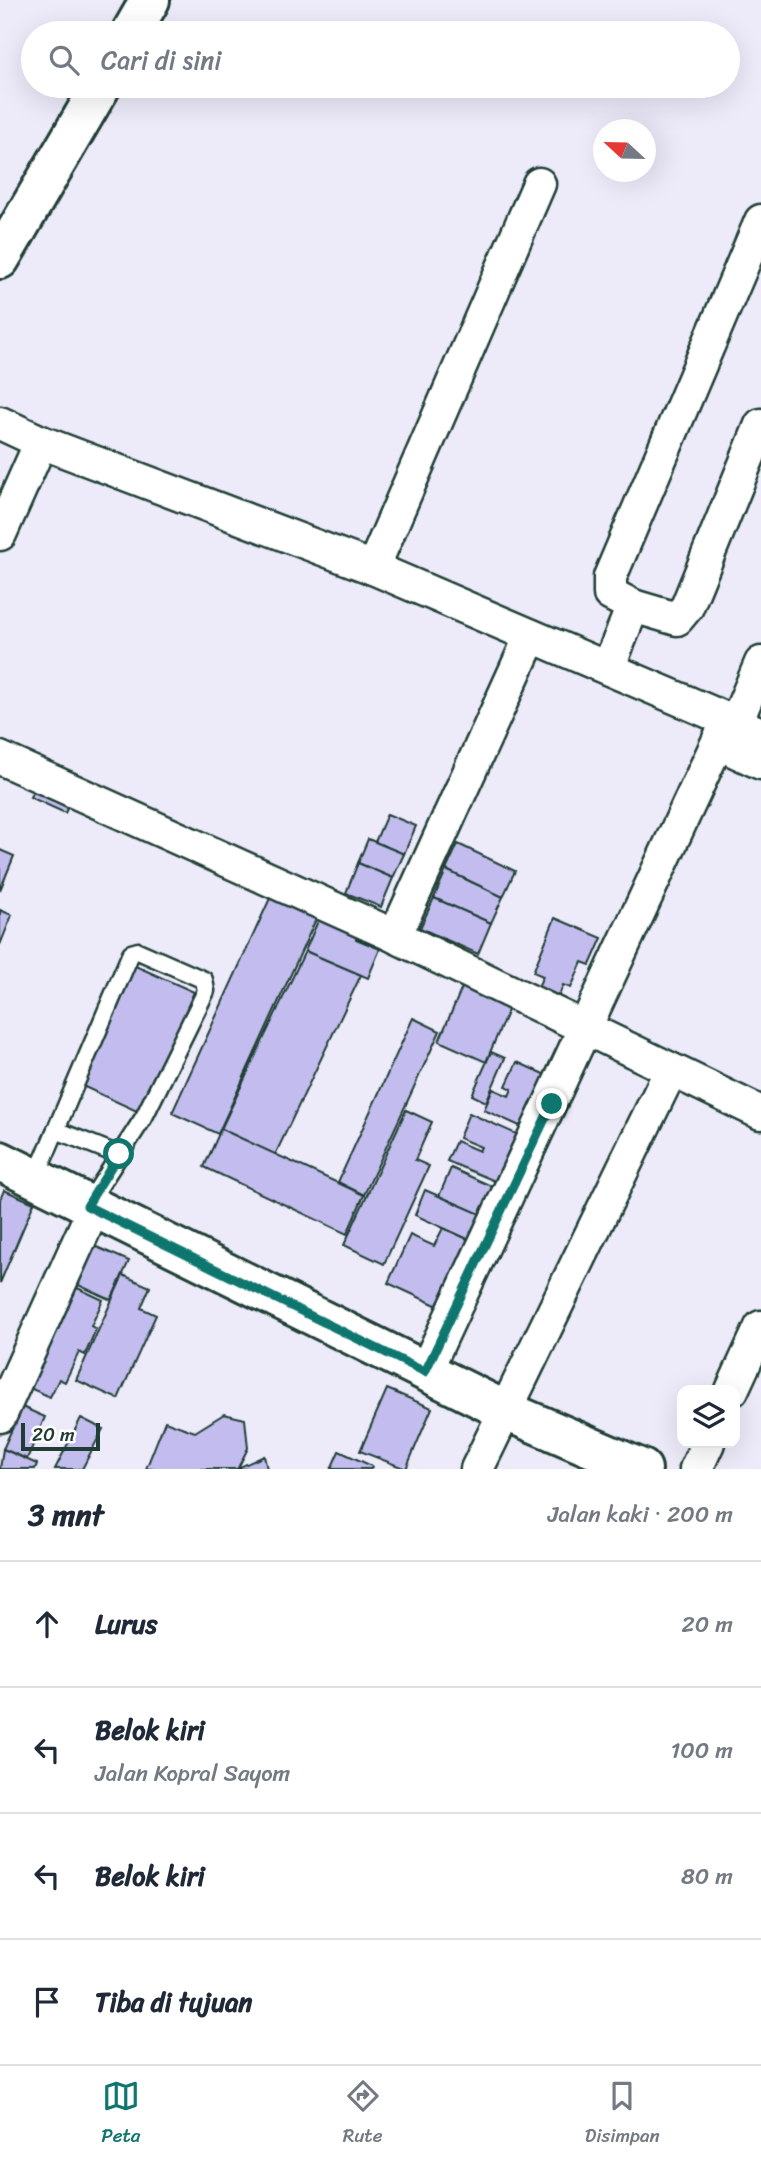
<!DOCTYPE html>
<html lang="id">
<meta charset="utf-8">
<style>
body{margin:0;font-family:Sriracha,sans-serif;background:#f2f2f3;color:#1f2937}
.controls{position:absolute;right:21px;bottom:21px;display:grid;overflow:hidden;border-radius:14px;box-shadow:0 7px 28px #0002}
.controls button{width:63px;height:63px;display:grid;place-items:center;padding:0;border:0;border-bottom:2px solid #e0e1e3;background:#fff;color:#1f2937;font:35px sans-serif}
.compass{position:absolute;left:593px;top:119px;width:63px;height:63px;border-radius:50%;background:#fff;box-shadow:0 7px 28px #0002;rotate:292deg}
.scale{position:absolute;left:21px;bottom:18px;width:79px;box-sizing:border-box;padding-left:7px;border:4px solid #1f3d34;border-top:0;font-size:19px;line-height:24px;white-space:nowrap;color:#1f3d34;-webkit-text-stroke:5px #fff;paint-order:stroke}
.stop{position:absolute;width:21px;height:21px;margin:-16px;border:5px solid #0f766e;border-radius:50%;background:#fff}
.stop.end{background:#0f766e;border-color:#fff;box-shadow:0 2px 7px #0008}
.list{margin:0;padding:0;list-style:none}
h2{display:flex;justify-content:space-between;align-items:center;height:91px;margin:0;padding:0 28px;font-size:30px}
h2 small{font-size:23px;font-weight:400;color:#747a83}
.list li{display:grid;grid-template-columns:46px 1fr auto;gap:21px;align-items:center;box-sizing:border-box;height:126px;padding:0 28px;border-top:2px solid #e0e1e3}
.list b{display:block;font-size:26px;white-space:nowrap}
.list p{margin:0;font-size:23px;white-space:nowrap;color:#747a83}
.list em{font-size:23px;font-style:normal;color:#747a83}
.icon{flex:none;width:38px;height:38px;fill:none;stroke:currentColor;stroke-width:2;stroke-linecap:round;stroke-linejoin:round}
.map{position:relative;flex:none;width:761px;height:1469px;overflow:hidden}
.search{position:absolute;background:#fff;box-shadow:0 7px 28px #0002;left:21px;right:21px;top:21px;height:77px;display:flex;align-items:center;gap:18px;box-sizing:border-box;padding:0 24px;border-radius:38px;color:#747a83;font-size:26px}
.sheet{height:595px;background:#fff}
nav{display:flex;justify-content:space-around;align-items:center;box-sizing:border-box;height:98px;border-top:2px solid #e0e1e3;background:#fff;font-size:19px;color:#747a83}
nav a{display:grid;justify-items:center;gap:4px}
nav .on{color:#0f766e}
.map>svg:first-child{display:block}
</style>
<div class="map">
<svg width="761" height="1469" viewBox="0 0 761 1469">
<rect width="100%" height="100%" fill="#edebfa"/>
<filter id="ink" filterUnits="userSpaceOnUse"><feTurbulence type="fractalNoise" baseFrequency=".0143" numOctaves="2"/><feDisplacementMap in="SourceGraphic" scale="14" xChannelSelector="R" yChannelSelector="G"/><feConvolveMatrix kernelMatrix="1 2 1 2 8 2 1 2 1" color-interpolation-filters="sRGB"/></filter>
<g filter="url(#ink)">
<g fill="#c3bdef" stroke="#1f3d34" stroke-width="2">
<polygon points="40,777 75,793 65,813 30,797"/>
<polygon points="387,814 416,826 404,854 375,842"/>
<polygon points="368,839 404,854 393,878 358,863"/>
<polygon points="458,844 515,871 503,897 446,870"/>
<polygon points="0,850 14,856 0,890"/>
<polygon points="358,863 393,878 381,907 346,893"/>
<polygon points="446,870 503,897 491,923 434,898"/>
<polygon points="276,885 322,906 218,1134 172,1113"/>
<polygon points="434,898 491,923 478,954 420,928"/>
<polygon points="324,907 363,923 356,939 380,949 368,978 305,951"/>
<polygon points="0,910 12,915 0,945"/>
<polygon points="555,918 602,938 590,965 582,962 571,988 563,985 559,996 538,987 543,976 533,972"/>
<polygon points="305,951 361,975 275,1155 221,1129"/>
<polygon points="131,964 194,992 141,1113 78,1084"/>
<polygon points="467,976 514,996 486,1062 439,1041"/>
<polygon points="413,1018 440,1031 364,1195 338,1182"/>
<polygon points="491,1052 505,1058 486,1102 472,1095"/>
<polygon points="517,1062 559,1081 522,1127 484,1110 493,1089 509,1096 512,1089 506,1086"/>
<polygon points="406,1110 432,1122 415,1160 429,1166 384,1264 344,1245"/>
<polygon points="469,1113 523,1137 502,1184 447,1161 456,1141 479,1151 481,1147 459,1138"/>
<polygon points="221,1129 364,1195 347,1234 204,1167"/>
<polygon points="451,1168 507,1193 495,1221 439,1196"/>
<polygon points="4,1190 34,1203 0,1283 0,1200"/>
<polygon points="425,1190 485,1216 474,1242 415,1215"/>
<polygon points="443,1228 474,1242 451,1312 388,1283 410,1235 434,1246"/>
<polygon points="92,1245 129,1261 111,1300 74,1283"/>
<polygon points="123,1275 150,1287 141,1308 156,1315 118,1399 76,1380"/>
<polygon points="71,1285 103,1300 91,1326 96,1329 85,1355 79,1352 65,1382 59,1379 50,1397 25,1386"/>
<polygon points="387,1389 432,1408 406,1469 360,1451"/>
<polygon points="22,1407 45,1417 27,1459 3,1449"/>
<polygon points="224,1414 245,1419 248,1448 238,1468 264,1456 267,1469 146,1469 165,1421 195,1432"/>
<polygon points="81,1418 103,1429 82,1469 55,1469"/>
<polygon points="3,1449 37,1464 35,1469 0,1469"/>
<polygon points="339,1451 372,1466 371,1469 331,1469"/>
</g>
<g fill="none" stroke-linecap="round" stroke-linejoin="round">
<defs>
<g id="service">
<polyline points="56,1130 119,1155"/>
<polyline points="35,1179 131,953 138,951 204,980 206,991 144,1117 88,1204"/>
</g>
<g id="minor">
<polyline points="0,423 41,442"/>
<polyline points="0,534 41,442 373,568 761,734"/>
<polyline points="373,568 539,184"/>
<polyline points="633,606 677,619 687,607 761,425"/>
<polyline points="608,668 633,606 610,594 610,577 761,221"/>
<polyline points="736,723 761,663"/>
<polyline points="718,743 761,763"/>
<polyline points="0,758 395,936 761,1113"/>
<polyline points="395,936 531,636"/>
<polyline points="425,1372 728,720"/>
<polyline points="732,1390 761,1327"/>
<polyline points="0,1416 93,1210"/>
<polyline points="477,1469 671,1070"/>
<polyline points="696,1469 708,1443"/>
</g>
<g id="tertiary">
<polyline points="131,33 150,0"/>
<polyline points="0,259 101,86"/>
<polyline points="0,1161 504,1410 642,1469"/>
</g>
</defs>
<use href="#service" stroke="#1f3d34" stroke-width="21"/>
<use href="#minor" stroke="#1f3d34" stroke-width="37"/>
<use href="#tertiary" stroke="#1f3d34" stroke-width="44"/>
<use href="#service" stroke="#fff" stroke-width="16"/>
<use href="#minor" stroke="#fff" stroke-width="32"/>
<use href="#tertiary" stroke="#fff" stroke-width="38"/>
</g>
</g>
<g fill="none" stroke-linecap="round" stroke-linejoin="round" filter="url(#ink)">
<polyline stroke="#0f766e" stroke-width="9" points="119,1154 87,1206 425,1372 552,1104"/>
</g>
</svg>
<div class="controls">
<button><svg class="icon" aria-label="layers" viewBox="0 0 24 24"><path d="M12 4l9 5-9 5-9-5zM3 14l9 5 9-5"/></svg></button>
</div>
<svg class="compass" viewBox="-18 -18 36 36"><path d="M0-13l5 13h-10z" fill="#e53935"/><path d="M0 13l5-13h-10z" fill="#747a83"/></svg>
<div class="scale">20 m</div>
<div class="stop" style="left:119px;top:1154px"></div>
<div class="stop end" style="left:552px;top:1104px"></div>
<div class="search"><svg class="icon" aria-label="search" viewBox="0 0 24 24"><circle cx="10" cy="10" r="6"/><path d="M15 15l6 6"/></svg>Cari di sini</div>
</div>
<section class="sheet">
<h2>3 mnt<small>Jalan kaki · 200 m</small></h2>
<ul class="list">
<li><svg class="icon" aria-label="ahead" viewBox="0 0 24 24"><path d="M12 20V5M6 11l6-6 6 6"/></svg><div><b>Lurus</b></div><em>20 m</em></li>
<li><svg class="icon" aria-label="left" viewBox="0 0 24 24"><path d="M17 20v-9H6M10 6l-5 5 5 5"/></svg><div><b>Belok kiri</b><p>Jalan Kopral Sayom</p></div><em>100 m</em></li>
<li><svg class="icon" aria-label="left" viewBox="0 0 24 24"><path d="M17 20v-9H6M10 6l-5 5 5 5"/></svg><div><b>Belok kiri</b></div><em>80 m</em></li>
<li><svg class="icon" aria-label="arrive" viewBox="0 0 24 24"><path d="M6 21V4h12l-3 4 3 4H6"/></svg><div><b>Tiba di tujuan</b></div></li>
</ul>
</section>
<nav>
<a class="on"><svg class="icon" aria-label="map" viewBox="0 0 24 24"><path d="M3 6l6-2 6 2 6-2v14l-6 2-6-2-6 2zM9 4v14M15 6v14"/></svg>Peta</a>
<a><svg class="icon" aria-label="directions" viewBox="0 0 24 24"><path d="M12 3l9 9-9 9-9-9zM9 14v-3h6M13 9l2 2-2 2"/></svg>Rute</a>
<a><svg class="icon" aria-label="saved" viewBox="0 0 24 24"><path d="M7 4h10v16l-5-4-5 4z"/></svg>Disimpan</a>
</nav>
